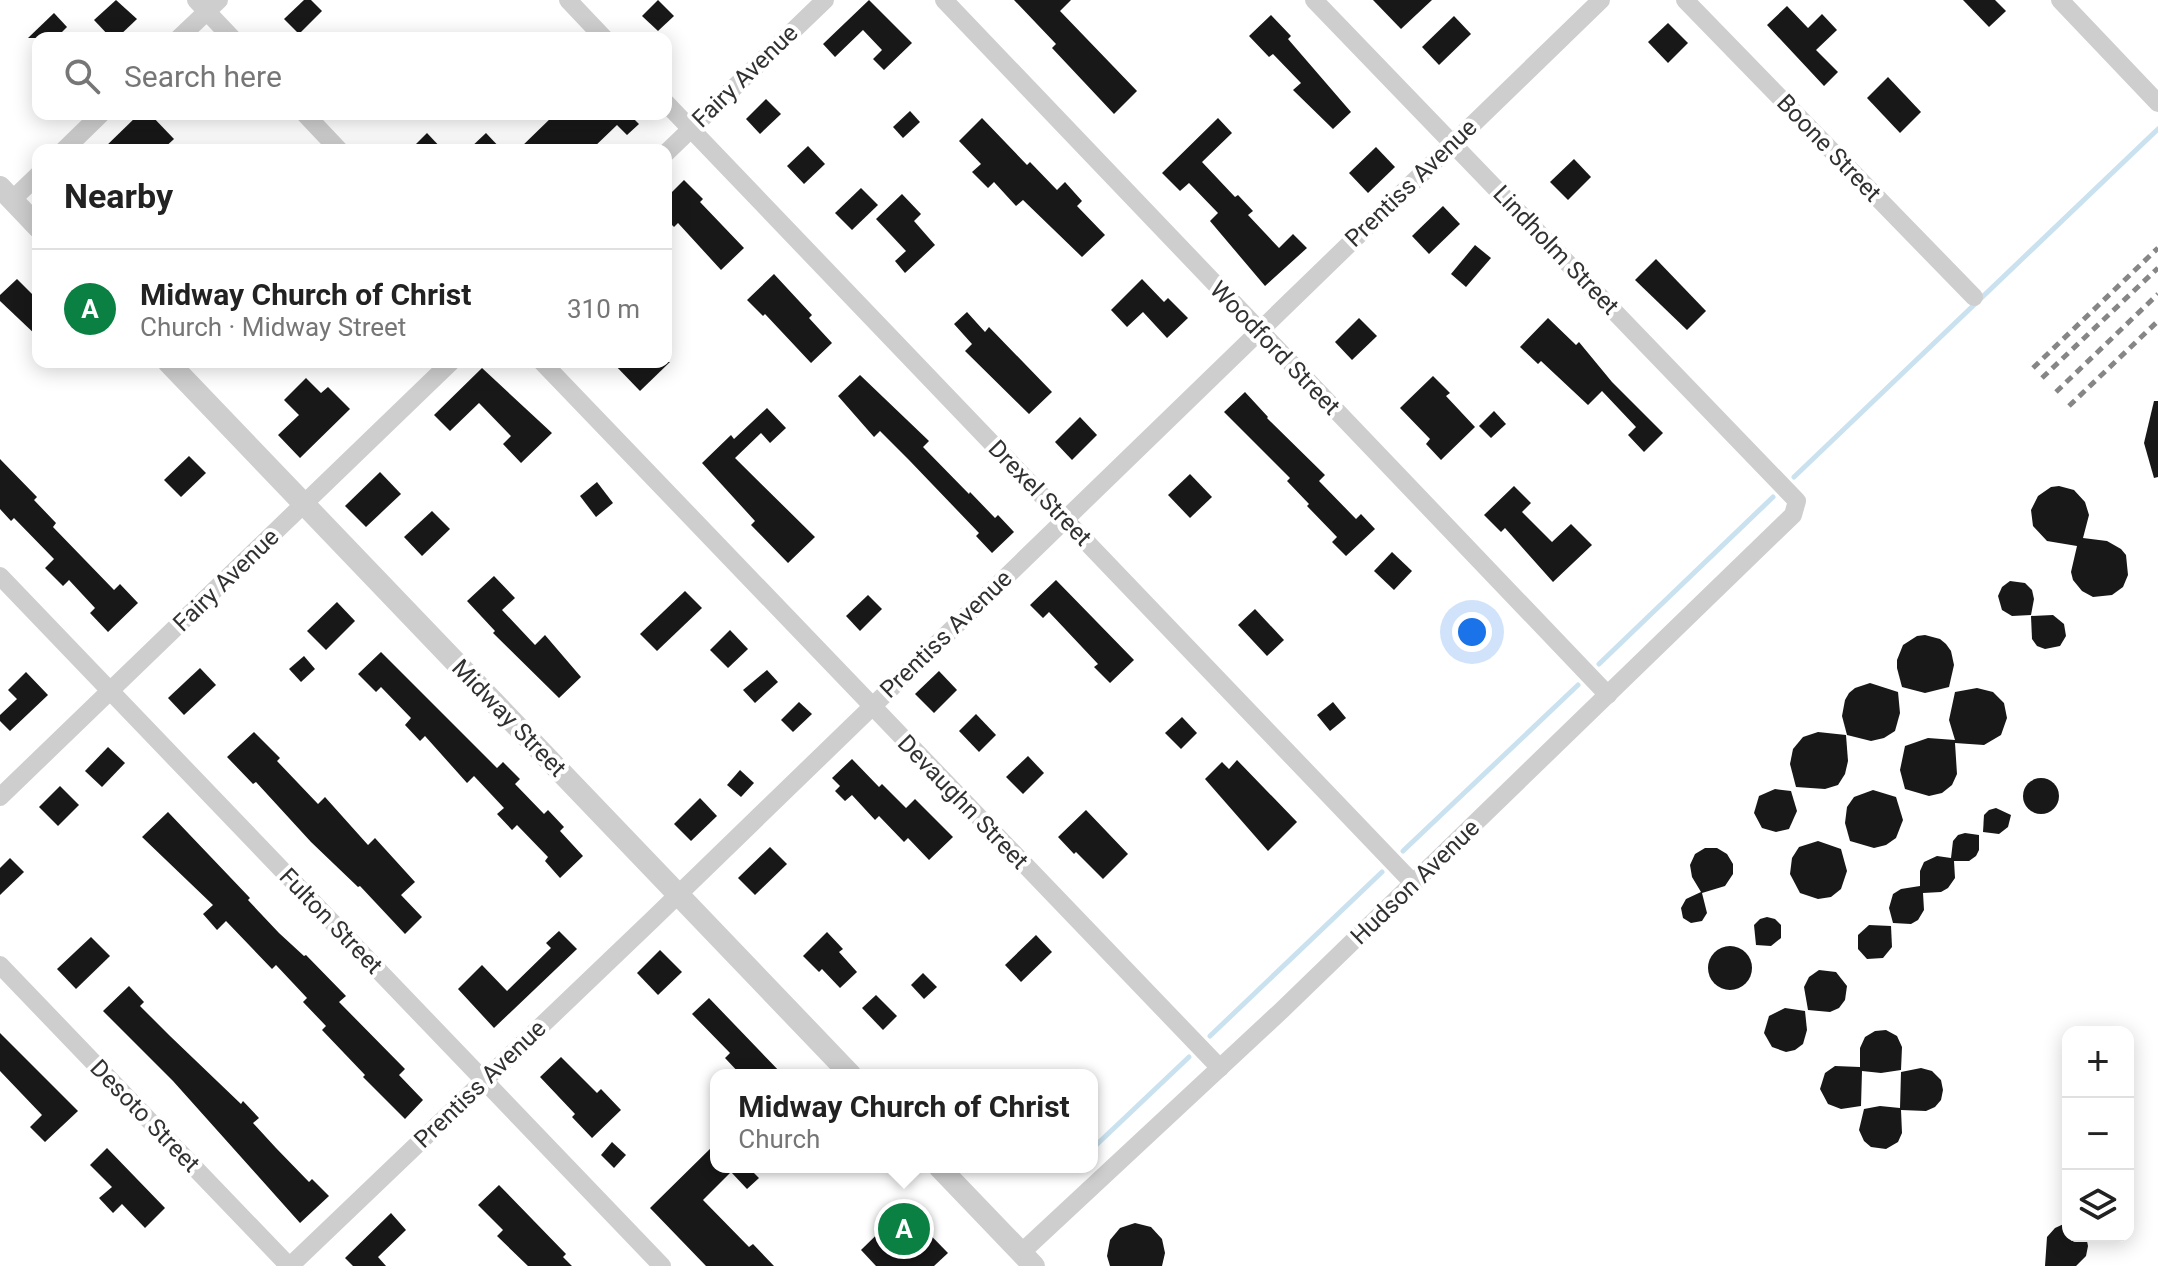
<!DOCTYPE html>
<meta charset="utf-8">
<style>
body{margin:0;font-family:Roboto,sans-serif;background:#f6f6f6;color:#222}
.controls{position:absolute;right:24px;bottom:24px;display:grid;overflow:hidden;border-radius:16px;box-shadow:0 4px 20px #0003}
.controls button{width:72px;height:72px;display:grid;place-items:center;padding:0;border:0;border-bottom:2px solid #e0e0e0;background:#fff;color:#222;font:40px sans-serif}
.you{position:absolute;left:1472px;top:632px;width:28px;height:28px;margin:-20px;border:6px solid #fff;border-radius:50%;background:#1a73e8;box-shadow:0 0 0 12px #1a73e833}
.badge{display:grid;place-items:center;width:52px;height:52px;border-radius:50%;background:#0b8043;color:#fff;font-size:26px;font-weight:700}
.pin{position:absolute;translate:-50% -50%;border:4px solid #fff;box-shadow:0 2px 8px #0006}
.popup{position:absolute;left:710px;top:1069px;width:388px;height:104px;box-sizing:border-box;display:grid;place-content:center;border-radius:16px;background:#fff;filter:drop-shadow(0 2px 6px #0005);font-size:26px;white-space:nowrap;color:#767676}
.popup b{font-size:30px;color:#222}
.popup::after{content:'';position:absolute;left:50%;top:100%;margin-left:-16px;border:16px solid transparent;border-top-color:#fff}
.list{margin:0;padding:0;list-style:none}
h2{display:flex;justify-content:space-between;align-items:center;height:104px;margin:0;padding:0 32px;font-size:34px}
h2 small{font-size:26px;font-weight:400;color:#767676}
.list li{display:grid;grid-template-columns:52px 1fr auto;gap:24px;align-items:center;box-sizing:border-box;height:120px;padding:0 32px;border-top:2px solid #e0e0e0}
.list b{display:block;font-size:30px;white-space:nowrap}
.list p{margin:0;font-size:26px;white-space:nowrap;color:#767676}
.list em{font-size:26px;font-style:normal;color:#767676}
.icon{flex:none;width:44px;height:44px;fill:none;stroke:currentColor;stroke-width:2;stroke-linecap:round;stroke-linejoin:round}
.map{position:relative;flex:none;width:2158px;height:1266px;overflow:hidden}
.search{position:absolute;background:#fff;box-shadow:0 4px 20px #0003;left:32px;top:32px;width:640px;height:88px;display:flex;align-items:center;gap:20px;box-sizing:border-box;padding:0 28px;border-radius:16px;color:#767676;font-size:30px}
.panel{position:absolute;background:#fff;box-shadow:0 4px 20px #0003;left:32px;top:144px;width:640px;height:224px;border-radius:16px}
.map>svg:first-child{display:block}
</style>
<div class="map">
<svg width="2158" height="1266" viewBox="0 0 2158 1266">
<rect width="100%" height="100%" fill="#fff"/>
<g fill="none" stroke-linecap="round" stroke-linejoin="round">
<g stroke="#cae2ef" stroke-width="5">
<polyline points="1794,477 2158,129"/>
<polyline points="1599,664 1773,497"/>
<polyline points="1403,851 1578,685"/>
<polyline points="1210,1036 1382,872"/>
<polyline points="1092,1149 1189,1057"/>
<polyline points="1073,1168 1073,1167"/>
</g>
</g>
<g fill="#181818">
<polygon points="116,0 137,19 117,38 111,38 94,20"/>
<polygon points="304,0 311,0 322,11 299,34 284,19"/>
<polygon points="658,0 674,16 658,31 642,16"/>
<polygon points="869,0 912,43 884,70 873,59 882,50 863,30 835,57 823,44"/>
<polygon points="1014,0 1071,0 1060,11 1137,91 1114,114 1052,48 1056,44"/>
<polygon points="1373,0 1432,0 1401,29"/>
<polygon points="1963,0 1995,0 2006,11 1989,27"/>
<polygon points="1787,6 1808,28 1822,14 1837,30 1816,50 1838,72 1824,86 1767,25"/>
<polygon points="54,13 67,27 56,38 28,38"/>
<polygon points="1271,15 1291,36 1288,39 1351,112 1333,129 1293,90 1301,83 1273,54 1269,57 1249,36"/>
<polygon points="1454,16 1471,34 1439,65 1422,47"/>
<polygon points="1668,23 1688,43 1668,63 1648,42"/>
<polygon points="1888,77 1921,112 1900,133 1867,98"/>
<polygon points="766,99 781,114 760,134 746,119"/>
<polygon points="910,111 920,122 903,138 893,127"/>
<polygon points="139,114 150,114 174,139 162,150 102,150"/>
<polygon points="555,114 629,114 639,124 627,135 617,125 591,150 518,150"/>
<polygon points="982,118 1027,165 1030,162 1057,190 1065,182 1082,201 1077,206 1105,235 1082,257 1023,200 1016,206 994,182 988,188 972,172 981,164 959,141"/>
<polygon points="1218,118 1232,133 1202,162 1235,197 1238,195 1253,211 1248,215 1279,248 1293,234 1307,248 1265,286 1210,221 1218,213 1189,183 1180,191 1162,173"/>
<polygon points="427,133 443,150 410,150"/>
<polygon points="486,133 502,150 468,150"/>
<polygon points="808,146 825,164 804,184 787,166"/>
<polygon points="1376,147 1395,167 1368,193 1349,173"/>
<polygon points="1574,159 1591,177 1568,200 1550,182"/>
<polygon points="684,180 703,199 700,202 744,248 721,270 678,223 674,227 666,219 666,198"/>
<polygon points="861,188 878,205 852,230 835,213"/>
<polygon points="902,194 921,214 914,221 935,245 905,273 895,261 906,251 876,219"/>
<polygon points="1443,206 1460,224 1429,254 1412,236"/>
<polygon points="1475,245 1491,258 1466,287 1451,274"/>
<polygon points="1656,259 1706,311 1687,330 1635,280"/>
<polygon points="774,274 812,315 809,318 832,343 811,363 765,314 763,316 747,300"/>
<polygon points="17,279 38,300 38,337 0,301 0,295"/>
<polygon points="1142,279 1164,302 1168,298 1188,318 1167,338 1143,312 1127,327 1111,310"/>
<polygon points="967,312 985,332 989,327 1052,392 1029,414 965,351 972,344 954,324"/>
<polygon points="1359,318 1377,336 1352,360 1335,342"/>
<polygon points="1548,318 1576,345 1579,342 1612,382 1663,433 1644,452 1628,435 1636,427 1602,391 1588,405 1541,361 1538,364 1520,347"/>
<polygon points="612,362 670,362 640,391"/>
<polygon points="482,368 552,433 521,463 503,444 511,436 479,403 450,431 434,415"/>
<polygon points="860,375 929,441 923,447 969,494 970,492 995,518 998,515 1014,532 992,553 976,536 979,533 909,460 880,431 874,437 838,396"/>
<polygon points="1433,376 1450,393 1446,396 1475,427 1441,460 1426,444 1430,439 1400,408"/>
<polygon points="306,378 321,393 328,387 350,409 300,458 278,435 299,415 284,400"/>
<polygon points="1245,392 1268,417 1267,418 1325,475 1319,481 1356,519 1361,514 1375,529 1346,556 1332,542 1337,537 1307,506 1309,504 1287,481 1290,478 1224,412"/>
<polygon points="2154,401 2158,401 2158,477 2154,478 2144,443"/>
<polygon points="767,408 786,428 770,443 761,433 735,458 815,537 788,563 751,525 755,521 702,463 731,435 734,439"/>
<polygon points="1494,411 1506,424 1491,438 1479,426"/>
<polygon points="1080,417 1097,435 1072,460 1055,442"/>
<polygon points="189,456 206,473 181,497 164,480"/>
<polygon points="0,459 37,497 34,500 56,523 53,527 114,590 120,584 138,603 108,632 90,613 95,608 69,580 63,586 45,568 54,559 14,518 11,521 0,509"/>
<polygon points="380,472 401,494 366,527 345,506"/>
<polygon points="1190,474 1212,497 1190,518 1168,495"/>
<polygon points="597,482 613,503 596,517 580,496"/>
<polygon points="1514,486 1531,503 1522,512 1552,542 1571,524 1592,545 1553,582 1505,528 1501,532 1484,515"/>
<polygon points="2059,486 2074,490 2085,502 2089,515 2083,538 2107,541 2121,549 2126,555 2128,575 2123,587 2112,595 2093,597 2082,591 2073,580 2071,572 2077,546 2047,541 2033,526 2031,510 2038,496 2051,487"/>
<polygon points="432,511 450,529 422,556 404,537"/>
<polygon points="1392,552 1412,571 1394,590 1374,571"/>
<polygon points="494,576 515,598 502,610 535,645 545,635 581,677 559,698 493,633 495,631 467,601"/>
<polygon points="1056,580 1134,660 1110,683 1094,667 1098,664 1049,612 1043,618 1030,605"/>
<polygon points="2010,581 2025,583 2032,590 2034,599 2031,615 2012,616 2002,610 1998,596 2002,587"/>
<polygon points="685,591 702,608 657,651 640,634"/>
<polygon points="868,595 882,609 860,631 846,616"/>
<polygon points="337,602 355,621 326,650 307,631"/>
<polygon points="1255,609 1284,640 1267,656 1238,625"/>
<polygon points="2053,615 2064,624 2066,636 2060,646 2045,649 2037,646 2032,639 2031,616"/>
<polygon points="730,630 748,649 728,668 710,650"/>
<polygon points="1925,635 1940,639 1946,644 1951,651 1954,665 1949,687 1925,693 1902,687 1897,668 1897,660 1903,645 1917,636"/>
<polygon points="381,652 497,768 503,762 520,779 515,784 544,814 548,810 564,827 560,831 583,856 560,878 545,861 548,857 517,825 512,830 497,814 504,808 474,776 467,783 425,736 420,741 405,725 411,718 381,687 376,692 358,674"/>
<polygon points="304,656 315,669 301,682 289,669"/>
<polygon points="200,668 216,685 184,715 168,698"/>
<polygon points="767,670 778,682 755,703 743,690"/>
<polygon points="939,671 957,690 934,713 915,694"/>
<polygon points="26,672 48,695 10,731 0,721 0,715 17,699 8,690"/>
<polygon points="1870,683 1898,692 1900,713 1895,731 1884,738 1871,741 1847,735 1842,716 1845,700 1849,693 1855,688"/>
<polygon points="1977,688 1993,692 2004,703 2007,718 2001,735 1984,745 1955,743 1957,774 1952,785 1942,793 1929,796 1905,789 1900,770 1905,746 1928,738 1955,740 1949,720 1955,692"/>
<polygon points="799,702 812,714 793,732 781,720"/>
<polygon points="1333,702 1346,718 1330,731 1317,715"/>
<polygon points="976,714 996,735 979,752 959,731"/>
<polygon points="1182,717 1197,733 1181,749 1165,733"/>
<polygon points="254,732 280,758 277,761 318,804 325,797 368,845 375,838 415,882 401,895 422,917 405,934 360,886 358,887 311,842 256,782 253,784 227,757"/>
<polygon points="1818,732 1846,735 1848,761 1845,774 1838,785 1825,789 1796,787 1790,764 1793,749 1803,737"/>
<polygon points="108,747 125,763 102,787 85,771"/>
<polygon points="1028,756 1044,773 1023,794 1006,777"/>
<polygon points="852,759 879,787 882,784 906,808 915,799 953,837 929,860 908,838 904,842 879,816 875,820 852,795 845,801 835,791 840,786 832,778"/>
<polygon points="1237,760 1297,822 1268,851 1205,779 1222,762 1229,769"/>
<polygon points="740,770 754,783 741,797 727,785"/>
<circle cx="2041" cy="796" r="18"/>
<polygon points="60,786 79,805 58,826 39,807"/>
<polygon points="1775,789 1791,791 1797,811 1789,829 1776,832 1762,828 1754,813 1759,796"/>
<polygon points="1873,790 1896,797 1903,820 1896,838 1886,845 1874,848 1850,841 1845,823 1847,807 1854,797"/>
<polygon points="700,798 717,816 691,841 674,824"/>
<polygon points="1996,808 2011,815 2008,827 1999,834 1983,832 1984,815 1989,810"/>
<polygon points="1086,810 1128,854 1103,879 1076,852 1074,854 1058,837"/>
<polygon points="168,812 250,898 248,900 279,933 304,956 306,955 346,996 339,1002 405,1069 399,1075 423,1100 405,1119 363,1077 365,1075 322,1030 326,1026 303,1002 307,998 276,965 272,969 226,921 217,930 203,914 213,905 142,837"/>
<polygon points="1965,833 1979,835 1979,850 1976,856 1969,861 1954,861 1955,878 1948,888 1941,892 1923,893 1924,910 1918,920 1911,924 1893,923 1889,908 1893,894 1901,889 1920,886 1920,871 1924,862 1937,856 1951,858 1953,841 1958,835"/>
<polygon points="1818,841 1841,849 1847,871 1841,889 1831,897 1818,899 1800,893 1790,874 1792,858 1799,847"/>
<polygon points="770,847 787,864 755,895 738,878"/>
<polygon points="1705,848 1717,848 1727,854 1733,864 1733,874 1725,886 1702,893 1707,913 1702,921 1691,923 1683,918 1681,908 1686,899 1701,892 1692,877 1690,865 1695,854"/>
<polygon points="10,858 24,872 0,895 0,868"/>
<polygon points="1767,917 1775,919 1781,925 1781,938 1771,946 1756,945 1754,925 1760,919"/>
<polygon points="1869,925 1891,926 1892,947 1883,958 1867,959 1858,949 1858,935"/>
<polygon points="559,931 577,949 494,1028 458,989 482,965 507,991 551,948 546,943"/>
<polygon points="827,932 843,949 839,952 857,972 840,988 822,969 819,972 803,956"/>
<polygon points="1036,935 1052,952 1021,982 1005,965"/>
<polygon points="91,937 110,956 76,989 57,969"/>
<circle cx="1730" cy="968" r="22"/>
<polygon points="660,950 682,972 658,995 637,973"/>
<polygon points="1819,970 1836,972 1847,986 1845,1000 1839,1008 1830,1012 1808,1010 1804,987 1809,977"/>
<polygon points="923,973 937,987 924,999 911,985"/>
<polygon points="129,986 144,1002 140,1006 170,1036 241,1104 243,1101 259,1118 253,1123 276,1148 309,1182 312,1179 329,1196 300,1223 173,1081 103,1011"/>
<polygon points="876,995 897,1016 883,1030 862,1008"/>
<polygon points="709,998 733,1023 783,1075 741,1075 725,1058 730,1053 692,1014"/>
<polygon points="1785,1008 1805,1011 1807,1030 1803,1044 1795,1050 1786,1052 1772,1047 1764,1033 1769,1016"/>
<polygon points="1886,1030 1897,1036 1902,1047 1901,1070 1881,1073 1862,1071 1861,1106 1841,1109 1828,1104 1820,1089 1825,1073 1835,1066 1860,1067 1860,1048 1865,1037 1875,1031"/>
<polygon points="0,1033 78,1111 45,1142 30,1127 42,1115 0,1071"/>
<polygon points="561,1057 597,1093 601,1089 621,1110 592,1138 572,1117 575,1114 540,1077"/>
<polygon points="1921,1068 1932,1071 1941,1080 1943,1090 1941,1100 1935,1107 1926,1111 1901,1110 1902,1133 1898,1142 1886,1149 1871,1147 1864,1141 1859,1130 1864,1109 1880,1106 1900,1108 1901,1072"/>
<polygon points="612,1142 626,1155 614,1168 601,1155"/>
<polygon points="716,1143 716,1167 748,1167 759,1178 747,1189 731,1172 703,1200 749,1247 753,1244 774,1266 706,1266 650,1208"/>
<polygon points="107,1148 165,1208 145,1228 122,1204 113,1213 99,1198 112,1187 90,1165"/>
<polygon points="499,1185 566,1254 563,1257 572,1266 528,1266 497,1236 503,1230 478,1205"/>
<polygon points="904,1208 948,1253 934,1266 876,1266 861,1250"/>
<polygon points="391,1213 406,1230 378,1257 386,1266 353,1266 345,1258"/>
<polygon points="2068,1222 2068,1236 2086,1236 2088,1246 2086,1256 2076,1266 2045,1266 2047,1237 2055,1228"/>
<polygon points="1135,1223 1151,1227 1162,1239 1165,1253 1162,1266 1110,1266 1107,1256 1110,1240 1120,1228"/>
</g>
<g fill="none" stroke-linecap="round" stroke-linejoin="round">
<g stroke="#cecece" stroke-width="18">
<polyline points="196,0 232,38"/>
<polyline points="568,0 604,38"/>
<polyline points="944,0 1608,695"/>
<polyline points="1685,0 1974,297"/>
<polyline points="2060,0 2158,103"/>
<polyline points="179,38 219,0"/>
<polyline points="666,103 1414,884"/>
<polyline points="305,114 339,150"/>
<polyline points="64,150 101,114"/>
<polyline points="666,153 825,0"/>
<polyline points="12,200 38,175"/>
<polyline points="542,362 1220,1068"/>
<polyline points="0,576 662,1266"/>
<polyline points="0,797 451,362"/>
<polyline points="0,965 289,1266"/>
<polyline points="1021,1253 1282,1010 1793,515 1797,501 1314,0"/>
<polyline points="290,1266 653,919 1601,0"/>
</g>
<g stroke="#cecece" stroke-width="22">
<polyline points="0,187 38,227"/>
<polyline points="168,362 851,1075"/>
<polyline points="939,1167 1034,1266"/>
</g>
<g stroke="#868686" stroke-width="5" stroke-dasharray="8 6" stroke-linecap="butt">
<polyline points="2033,368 2158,248"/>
<polyline points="2042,378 2158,268"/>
<polyline points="2056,392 2158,294"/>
<polyline points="2069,406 2158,321"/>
</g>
</g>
<g text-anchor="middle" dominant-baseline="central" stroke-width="8" stroke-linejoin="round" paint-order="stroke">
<g font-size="24" fill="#313131" stroke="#fff">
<text transform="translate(745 76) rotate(-44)">Fairy Avenue</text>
<text transform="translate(1829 148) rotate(46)">Boone Street</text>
<text transform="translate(1411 183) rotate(-44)">Prentiss Avenue</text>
<text transform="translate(1556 250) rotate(46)">Lindholm Street</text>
<text transform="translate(1275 348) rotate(46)">Woodford Street</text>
<text transform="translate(1040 493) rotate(46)">Drexel Street</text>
<text transform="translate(226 580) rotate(-44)">Fairy Avenue</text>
<text transform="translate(946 634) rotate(-44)">Prentiss Avenue</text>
<text transform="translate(509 718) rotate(46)">Midway Street</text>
<text transform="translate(963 802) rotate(46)">Devaughn Street</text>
<text transform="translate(1415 882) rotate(-44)">Hudson Avenue</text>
<text transform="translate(331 921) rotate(46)">Fulton Street</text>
<text transform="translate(480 1084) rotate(-44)">Prentiss Avenue</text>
<text transform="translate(145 1116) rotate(46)">Desoto Street</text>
</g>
</g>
</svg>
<div class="controls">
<button>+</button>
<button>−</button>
<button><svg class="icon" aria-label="layers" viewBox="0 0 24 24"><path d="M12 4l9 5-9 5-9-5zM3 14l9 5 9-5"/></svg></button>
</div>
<div class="you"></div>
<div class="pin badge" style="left:904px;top:1229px">A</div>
<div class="popup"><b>Midway Church of Christ</b>Church</div>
<div class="search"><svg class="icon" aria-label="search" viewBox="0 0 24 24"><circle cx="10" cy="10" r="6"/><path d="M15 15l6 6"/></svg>Search here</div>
<section class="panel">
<h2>Nearby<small></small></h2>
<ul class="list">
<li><span class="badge">A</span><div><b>Midway Church of Christ</b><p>Church · Midway Street</p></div><em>310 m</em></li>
</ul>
</section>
</div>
